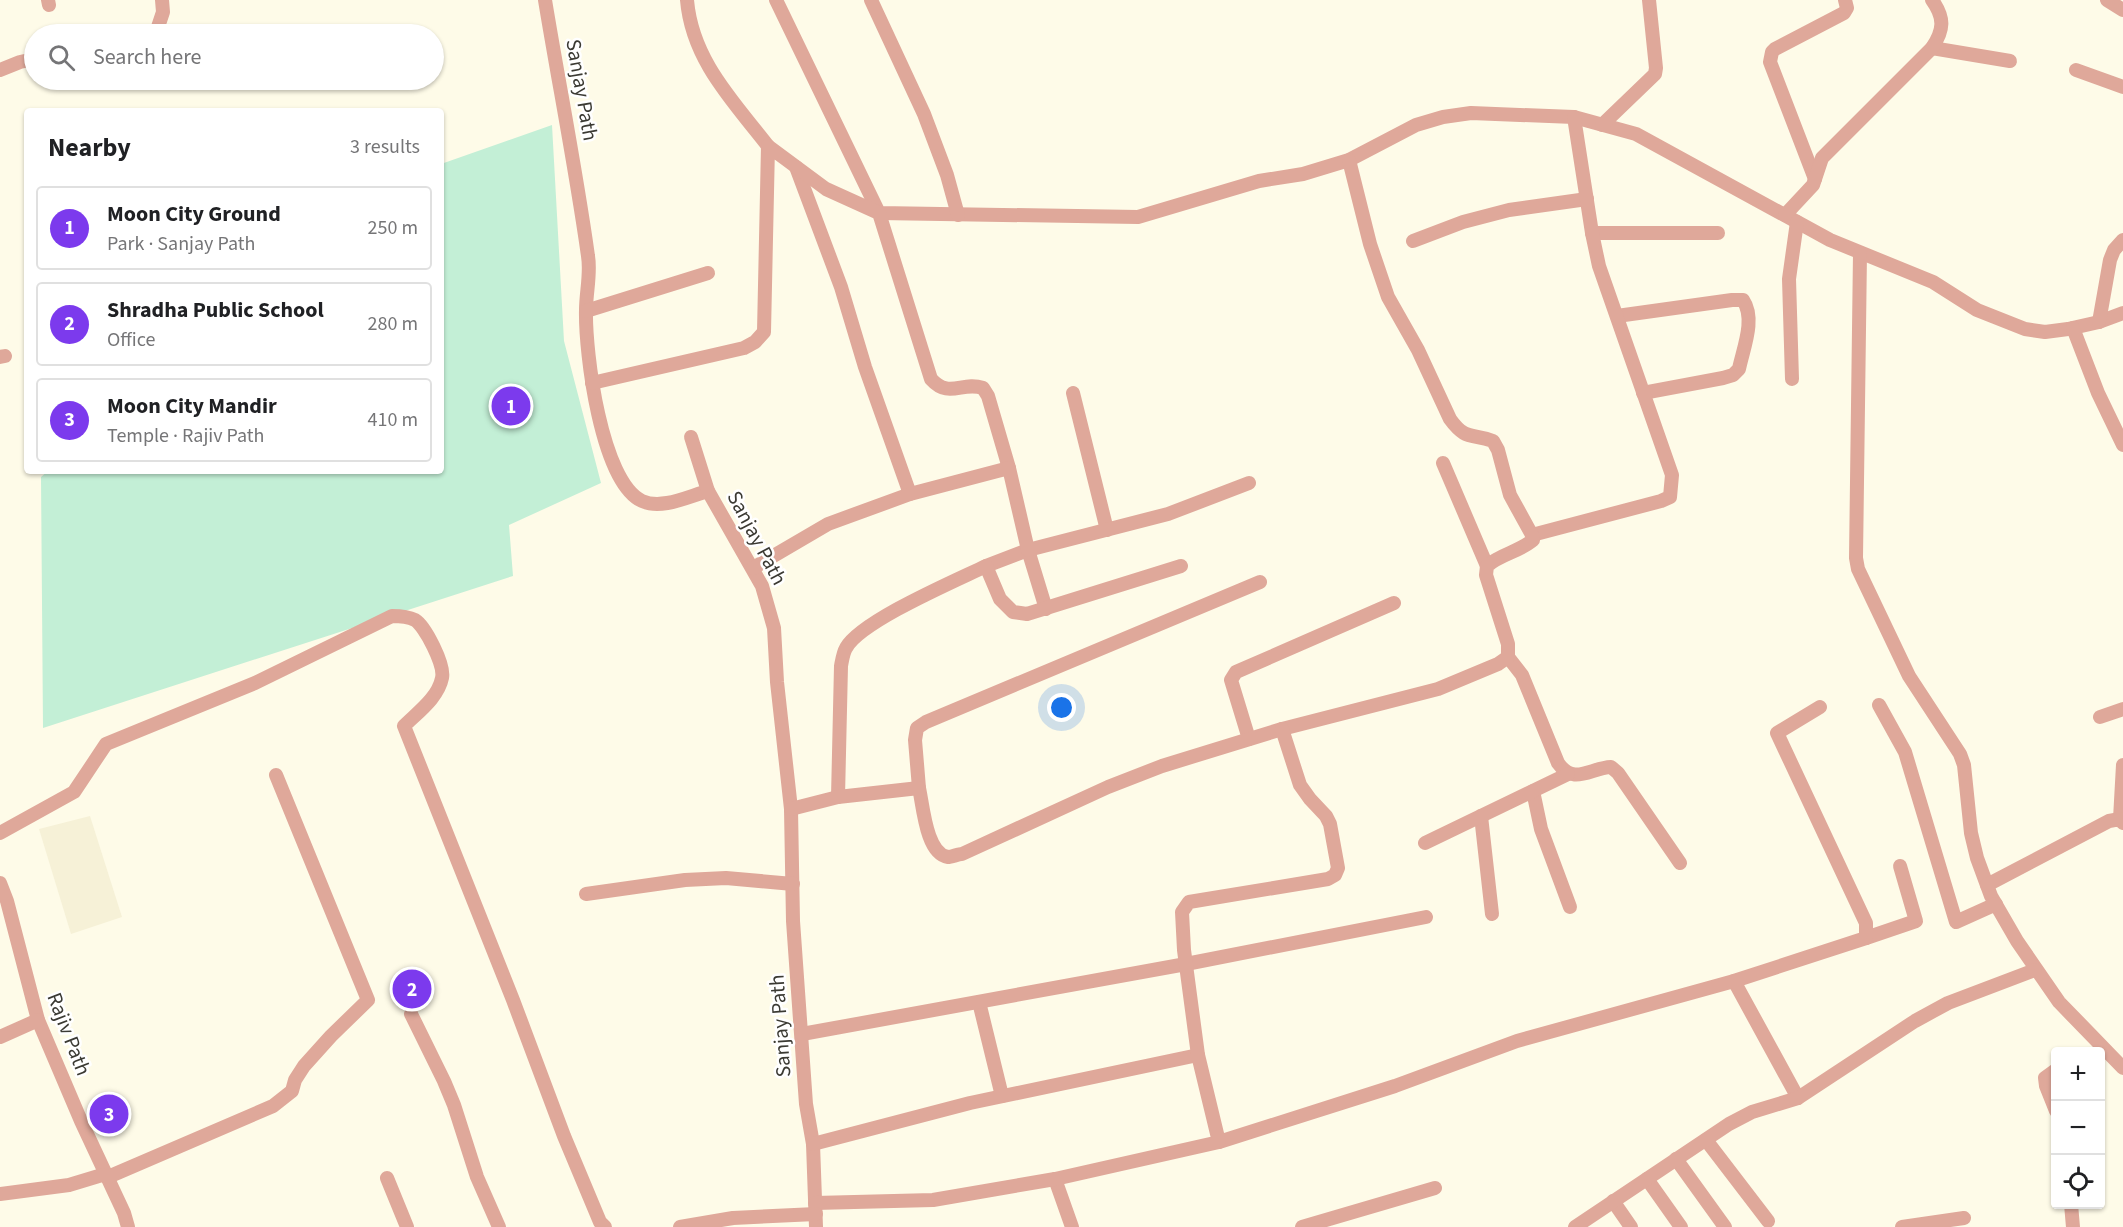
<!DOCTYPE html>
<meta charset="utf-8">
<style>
body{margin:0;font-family:"Source Sans 3",sans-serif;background:#f2f2f2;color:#202124}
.controls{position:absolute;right:18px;bottom:18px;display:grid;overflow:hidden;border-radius:6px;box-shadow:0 2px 4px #0004}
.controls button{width:54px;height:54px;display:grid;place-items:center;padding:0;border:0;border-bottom:2px solid #e0e0e0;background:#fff;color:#202124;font:30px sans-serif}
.you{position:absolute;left:1062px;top:708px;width:21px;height:21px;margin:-15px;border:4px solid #fff;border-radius:50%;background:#1a73e8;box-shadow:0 0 0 9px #1a73e833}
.badge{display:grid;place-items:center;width:39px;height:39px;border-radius:50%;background:#7c3aed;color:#fff;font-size:20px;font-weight:700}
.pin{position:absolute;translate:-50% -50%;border:3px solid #fff;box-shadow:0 2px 6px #0006}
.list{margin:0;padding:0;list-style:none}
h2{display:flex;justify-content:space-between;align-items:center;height:78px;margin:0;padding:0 24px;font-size:26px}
h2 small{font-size:20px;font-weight:400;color:#757577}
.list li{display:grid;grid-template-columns:39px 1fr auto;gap:18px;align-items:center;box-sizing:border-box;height:84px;margin:0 12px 12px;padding:0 12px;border:2px solid #e0e0e0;border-radius:6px}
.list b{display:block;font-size:22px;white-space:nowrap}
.list p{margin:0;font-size:20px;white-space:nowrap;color:#757577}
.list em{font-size:20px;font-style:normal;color:#757577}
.icon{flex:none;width:33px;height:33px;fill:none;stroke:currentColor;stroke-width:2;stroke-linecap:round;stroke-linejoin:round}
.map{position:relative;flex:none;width:2123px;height:1227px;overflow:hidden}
.search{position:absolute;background:#fff;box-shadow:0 2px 4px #0004;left:24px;top:24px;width:420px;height:66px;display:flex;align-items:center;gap:15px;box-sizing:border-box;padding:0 21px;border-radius:33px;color:#757577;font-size:22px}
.panel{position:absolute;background:#fff;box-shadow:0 2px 4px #0004;left:24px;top:108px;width:420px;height:366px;border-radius:6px}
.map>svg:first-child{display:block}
</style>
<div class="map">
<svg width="2123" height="1227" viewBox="0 0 2123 1227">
<rect width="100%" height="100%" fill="#fefbe8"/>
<polygon fill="#f6f1d7" points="90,816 122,917 71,934 39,829"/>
<polygon fill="#c3efd6" points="552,125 564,341 601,483 509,525 513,576 43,728 41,477 48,471 441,471 441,164"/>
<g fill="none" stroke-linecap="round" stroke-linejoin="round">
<g stroke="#dfa89a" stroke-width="14">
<polyline points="48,0 49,5"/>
<path d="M545 0C559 85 576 170 588 256 591 274 586 292 586 310 585 352 601 482 642 501 662 510 689 496 708 491L762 586 774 628 777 682 791 809 793 921 806 1104 813 1144 816 1227"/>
<path d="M687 0C692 60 733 101 768 146"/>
<polyline points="776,0 879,213 1138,217 1259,181 1303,174 1349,160 1416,125 1443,117 1471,113 1574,117 1636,134 1830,240 1933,282 1977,310 2025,329 2045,332 2068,329 2099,322 2123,313"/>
<polyline points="871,0 924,114 947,175 958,215"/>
<polyline points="2107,0 2123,10"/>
<polyline points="142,34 157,30 163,12 162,0"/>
<polyline points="1932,48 2010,61"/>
<polyline points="0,70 20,62 34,59"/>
<polyline points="2076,70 2123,87"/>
<polyline points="1602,125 1655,74 1656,68 1649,0"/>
<polyline points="796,167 841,287 865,367 910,494"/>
<polyline points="1815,179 1770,62 1772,52 1775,49 1844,13 1847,8 1845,0"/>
<path d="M1785 215 1813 185 1822 158 1932 48C1944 30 1945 18 1932 0"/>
<polyline points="1592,233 1718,233"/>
<polyline points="1413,241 1463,222 1509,210 1587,199"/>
<polyline points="1860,253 1856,558 1858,569 1909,676 1960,754 1964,765 1971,833 1977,858 1991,896 2017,941 2059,1002 2123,1068"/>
<polyline points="586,311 708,273"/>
<path d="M1617 316 1732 300H1743C1756 319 1743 349 1739 369L1733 375 1723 378 1643 393"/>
<polyline points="2099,322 2110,260 2114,250 2123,240"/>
<polyline points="2073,328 2098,393 2123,445"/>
<polyline points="0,357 5,356"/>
<polyline points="1792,379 1789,279 1797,222"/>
<path d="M592 383 744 348 755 342 764 332 768 146 826 189 879 213 931 379C949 399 962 381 983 388L988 396 1009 468"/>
<polyline points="1073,393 1107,530"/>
<polyline points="691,437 708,491"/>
<polyline points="1443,463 1487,566"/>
<polyline points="1532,535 1661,501 1670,497 1672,475 1599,266 1592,233 1574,117"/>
<polyline points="986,566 1028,550 1046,609"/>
<polyline points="753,568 828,524 910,494 1009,468 1028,550 1168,514 1249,483"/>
<path d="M1508 657 1522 675 1558 763C1574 786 1590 768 1611 767L1618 773 1680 863"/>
<polyline points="1879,705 1905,752 1956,922 1996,904"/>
<polyline points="2100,717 2123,709"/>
<polyline points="1249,739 1231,680 1236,672 1394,603"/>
<polyline points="919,788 915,740 917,728 926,722 1260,582"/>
<polyline points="1533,791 1541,829 1570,907"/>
<path d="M838 797 841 666C842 661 843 653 846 648 861 621 955 581 986 566L1000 599 1013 612 1027 614 1181 566"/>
<path d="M791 809 838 797 919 788C923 805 926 854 948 857 952 857 958 854 962 854L1108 787 1162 766 1282 729 1438 689 1498 664 1508 657V644L1486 575 1487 566C1500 554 1519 552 1533 540L1532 535 1510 495 1498 450 1493 441C1471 433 1466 441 1450 419L1418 350 1388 297 1370 244 1349 160"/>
<polyline points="1481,816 1492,914"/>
<polyline points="2120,819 2123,765"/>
<path d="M0 833 74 792 106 744 255 683 392 616C399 616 407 616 415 620 425 626 445 665 442 678 438 698 418 712 404 726L513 1000 564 1136 600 1222 605 1227"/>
<polyline points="1425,843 1568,774"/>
<polyline points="0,883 7,901 38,1020 81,1121 124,1213 128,1227"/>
<polyline points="1987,885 2109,821 2120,819 2123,823"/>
<polyline points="586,894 685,880 726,878 793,884"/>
<polyline points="1866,938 1916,921 1900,866"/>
<polyline points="1734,981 1798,1098"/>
<polyline points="979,1002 1002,1096"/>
<polyline points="411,1014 444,1081 454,1105 477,1177 499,1227"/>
<polyline points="802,1034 1186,964 1426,917"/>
<polyline points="0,1037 38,1020"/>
<polyline points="2056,1070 2045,1078 2046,1086 2056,1111"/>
<polyline points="1706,1140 1768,1221"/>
<polyline points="1219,1142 1395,1086 1517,1041 1734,981 1866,938 1866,923 1777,733 1820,707"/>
<polyline points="813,1144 970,1103 1198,1055"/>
<polyline points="1676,1159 1725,1227"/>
<polyline points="387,1178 407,1227"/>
<polyline points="1055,1179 1072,1227"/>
<polyline points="1647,1179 1681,1227"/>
<polyline points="0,1194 69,1185 102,1175 108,1177 273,1106 292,1091 295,1080 304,1066 331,1036 368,1000 276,775"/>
<polyline points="1613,1201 1631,1227"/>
<polyline points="815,1203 933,1200 1055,1179 1219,1142 1198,1055 1184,950 1182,912 1189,902 1328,879 1335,875 1338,868 1330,824 1326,816 1310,799 1300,785 1282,729"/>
<polyline points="2071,1204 2073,1227"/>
<polyline points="680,1227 733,1218 816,1214"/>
<polyline points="1302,1227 1435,1188"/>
<polyline points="1575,1227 1729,1124 1752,1112 1798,1098 1915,1021 1948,1003 2035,970"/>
<polyline points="1902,1227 1964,1218"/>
</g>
</g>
<g text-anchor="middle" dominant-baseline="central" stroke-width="5" stroke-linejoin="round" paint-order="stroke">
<g font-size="21" fill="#3b3a33" stroke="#fff">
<text transform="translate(582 90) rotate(80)">Sanjay Path</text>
<text transform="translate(757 538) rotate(62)">Sanjay Path</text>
<text transform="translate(780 1026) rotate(-94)">Sanjay Path</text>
<text transform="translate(69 1034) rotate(69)">Rajiv Path</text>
</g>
</g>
</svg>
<div class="controls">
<button>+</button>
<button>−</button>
<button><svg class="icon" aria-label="locate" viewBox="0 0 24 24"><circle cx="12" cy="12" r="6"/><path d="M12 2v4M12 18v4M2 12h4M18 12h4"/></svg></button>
</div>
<div class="you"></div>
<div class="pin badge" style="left:511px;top:406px">1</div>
<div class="pin badge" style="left:412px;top:989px">2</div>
<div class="pin badge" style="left:109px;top:1114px">3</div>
<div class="search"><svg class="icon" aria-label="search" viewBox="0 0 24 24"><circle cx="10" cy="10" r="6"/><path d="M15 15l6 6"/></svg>Search here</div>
<section class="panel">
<h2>Nearby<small>3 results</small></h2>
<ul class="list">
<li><span class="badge">1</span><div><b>Moon City Ground</b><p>Park · Sanjay Path</p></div><em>250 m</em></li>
<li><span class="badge">2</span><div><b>Shradha Public School</b><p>Office</p></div><em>280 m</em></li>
<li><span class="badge">3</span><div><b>Moon City Mandir</b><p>Temple · Rajiv Path</p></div><em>410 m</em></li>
</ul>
</section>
</div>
